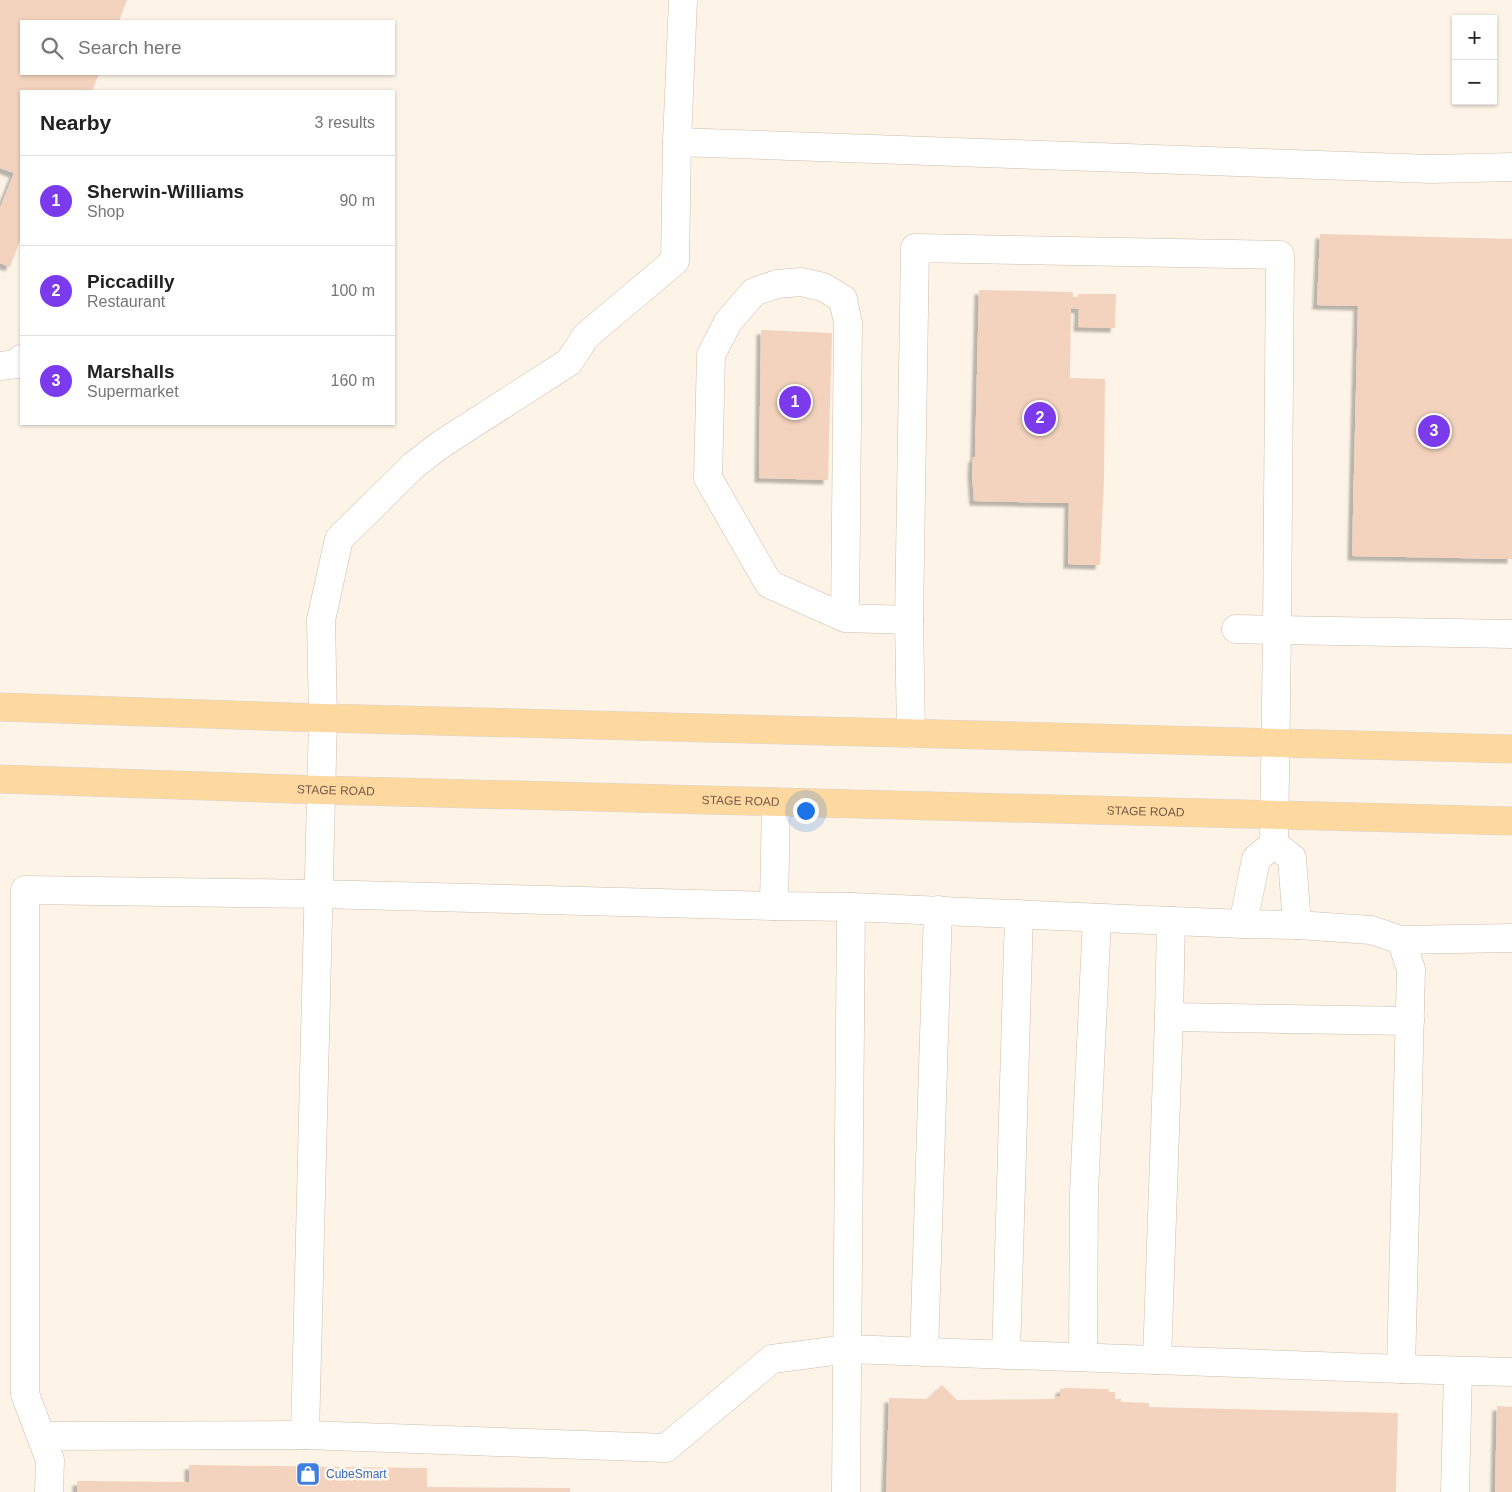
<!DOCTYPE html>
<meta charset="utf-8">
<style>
body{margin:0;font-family:Arial,sans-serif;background:#f6f6f6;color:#222}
.controls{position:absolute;right:15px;top:15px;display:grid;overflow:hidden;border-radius:0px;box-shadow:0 1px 4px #0004}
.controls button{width:45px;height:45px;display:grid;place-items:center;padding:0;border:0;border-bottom:1px solid #e0e0e0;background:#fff;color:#222;font:25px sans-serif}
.you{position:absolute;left:805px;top:810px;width:18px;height:18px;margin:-12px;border:4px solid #fff;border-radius:50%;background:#1a73e8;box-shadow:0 0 0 8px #1a73e833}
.badge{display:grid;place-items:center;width:32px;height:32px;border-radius:50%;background:#7c3aed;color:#fff;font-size:16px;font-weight:700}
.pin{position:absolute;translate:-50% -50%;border:2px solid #fff;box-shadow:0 1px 5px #0006}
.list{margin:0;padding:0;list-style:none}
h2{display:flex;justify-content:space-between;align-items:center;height:65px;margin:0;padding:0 20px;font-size:21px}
h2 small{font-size:16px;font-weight:400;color:#767676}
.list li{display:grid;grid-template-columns:32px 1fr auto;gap:15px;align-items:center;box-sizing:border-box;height:90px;padding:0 20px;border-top:1px solid #e0e0e0}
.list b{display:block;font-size:19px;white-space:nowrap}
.list p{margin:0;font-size:16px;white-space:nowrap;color:#767676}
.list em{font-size:16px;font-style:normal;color:#767676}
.icon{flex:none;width:28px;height:28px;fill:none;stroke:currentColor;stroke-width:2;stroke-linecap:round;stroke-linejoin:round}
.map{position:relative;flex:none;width:1512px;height:1492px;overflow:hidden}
.search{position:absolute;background:#fff;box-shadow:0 1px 4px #0004;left:20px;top:20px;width:375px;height:55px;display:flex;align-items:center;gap:12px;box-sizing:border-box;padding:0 18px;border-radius:0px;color:#767676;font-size:19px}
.panel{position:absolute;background:#fff;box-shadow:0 1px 4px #0004;left:20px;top:90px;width:375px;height:335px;border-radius:0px}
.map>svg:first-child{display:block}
</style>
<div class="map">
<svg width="1512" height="1492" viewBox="0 0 1512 1492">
<defs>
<filter id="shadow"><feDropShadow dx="-4.5" dy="4.5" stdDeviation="1" flood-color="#0004"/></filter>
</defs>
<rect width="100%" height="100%" fill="#fdf4e7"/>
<g fill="#f3d3be" filter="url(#shadow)">
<polygon points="0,0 127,0 119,21 21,21 21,74 99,74 92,91 21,91 21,238 10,267 0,263 0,208 14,173 0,168"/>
<polygon points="1320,234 1512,239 1512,559 1352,556 1358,306 1317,305"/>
<polygon points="979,290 1073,292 1073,297 1078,297 1078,294 1116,294 1115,328 1078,327 1079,309 1071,308 1070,378 1105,379 1104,480 1100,565 1068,564 1069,503 974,501 972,473 973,457 975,457"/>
<polygon points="761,330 832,333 828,480 759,478"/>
<polygon points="942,1385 957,1400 1055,1399 1055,1396 1060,1396 1060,1389 1065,1388 1109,1389 1109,1392 1115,1392 1115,1399 1121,1399 1121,1402 1149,1403 1149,1407 1398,1413 1396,1492 886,1492 889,1398 928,1399"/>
<polygon points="1497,1406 1512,1407 1512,1492 1495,1492"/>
<polygon points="189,1465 427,1468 427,1487 570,1488 570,1492 77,1492 77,1481 189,1482"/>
</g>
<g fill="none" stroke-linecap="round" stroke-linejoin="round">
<defs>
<g id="minor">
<polyline points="683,0 677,142 675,261 586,336 569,362 440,445 413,466 339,539 321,620 323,718 305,1435 666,1448 772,1359 848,1349 1401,1369 1411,969 1401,940 1371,930 1297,925 1292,858 1274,844"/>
<polyline points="677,142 1432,169 1512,167"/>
<polyline points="0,366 17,364 21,359"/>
<polyline points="845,618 848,323 843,299 823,287 801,282 777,284 754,292 728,322 711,355 708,478 769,584 845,618 909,620"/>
<polyline points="911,734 909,620 915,248 1280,255 1277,630 1512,634"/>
<polyline points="774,906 851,907"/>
<polyline points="1171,921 1169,1017 1410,1021"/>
<polyline points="1243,924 1297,925"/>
<polyline points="1401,940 1512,938"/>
<polyline points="924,1352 938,910"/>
<polyline points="1006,1355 1019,914"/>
<polyline points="1083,1357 1084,1191 1097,918"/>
<polyline points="1157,1360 1169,1017"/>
<polyline points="1401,1369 1512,1372"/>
<polyline points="42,1436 305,1435"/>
<polyline points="49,1492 50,1460 25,1394 25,890 318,894 774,906 776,802"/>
<polyline points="846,1492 851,907 1243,924 1256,859 1274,844 1277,630 1236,629"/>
<polyline points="1455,1492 1458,1371"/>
</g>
<g id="major">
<polyline points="0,707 323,718 1512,749"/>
<path id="s1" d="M0 779 321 790 1512 821"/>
</g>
</defs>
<use href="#minor" stroke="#cfbcac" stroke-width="29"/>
<use href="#major" stroke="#dcd4d0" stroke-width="29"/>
<use href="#minor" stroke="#fff" stroke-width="28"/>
<use href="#major" stroke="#fdd89f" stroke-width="28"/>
</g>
<defs>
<symbol id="shop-square" viewBox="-11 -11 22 22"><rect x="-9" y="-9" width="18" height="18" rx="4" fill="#3f7fe0" stroke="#fff8ee"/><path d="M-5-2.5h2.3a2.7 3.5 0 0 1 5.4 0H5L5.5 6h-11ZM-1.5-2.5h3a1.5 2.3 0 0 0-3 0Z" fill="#fff"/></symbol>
</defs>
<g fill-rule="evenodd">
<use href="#shop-square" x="294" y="1460" width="28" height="28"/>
</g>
<g text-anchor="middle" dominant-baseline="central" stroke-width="5" stroke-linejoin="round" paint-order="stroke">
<g font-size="12" fill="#785a4a" stroke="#fff8ee">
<text stroke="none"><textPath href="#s1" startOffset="336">STAGE ROAD</textPath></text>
<text stroke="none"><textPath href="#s1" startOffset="741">STAGE ROAD</textPath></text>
<text stroke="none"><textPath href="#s1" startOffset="1146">STAGE ROAD</textPath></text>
</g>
<g font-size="12" fill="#366cbe" stroke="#fff8ee" text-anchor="start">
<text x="326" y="1474">CubeSmart</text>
</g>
</g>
</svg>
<div class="controls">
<button>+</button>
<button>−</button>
</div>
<div class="you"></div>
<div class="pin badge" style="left:795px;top:402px">1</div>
<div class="pin badge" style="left:1040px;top:418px">2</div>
<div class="pin badge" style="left:1434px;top:431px">3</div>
<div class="search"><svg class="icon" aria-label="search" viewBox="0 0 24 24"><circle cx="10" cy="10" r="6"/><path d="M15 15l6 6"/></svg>Search here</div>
<section class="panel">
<h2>Nearby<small>3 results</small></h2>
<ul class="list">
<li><span class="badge">1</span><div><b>Sherwin-Williams</b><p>Shop</p></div><em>90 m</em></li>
<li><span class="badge">2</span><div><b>Piccadilly</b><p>Restaurant</p></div><em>100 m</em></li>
<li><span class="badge">3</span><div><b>Marshalls</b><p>Supermarket</p></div><em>160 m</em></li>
</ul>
</section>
</div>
